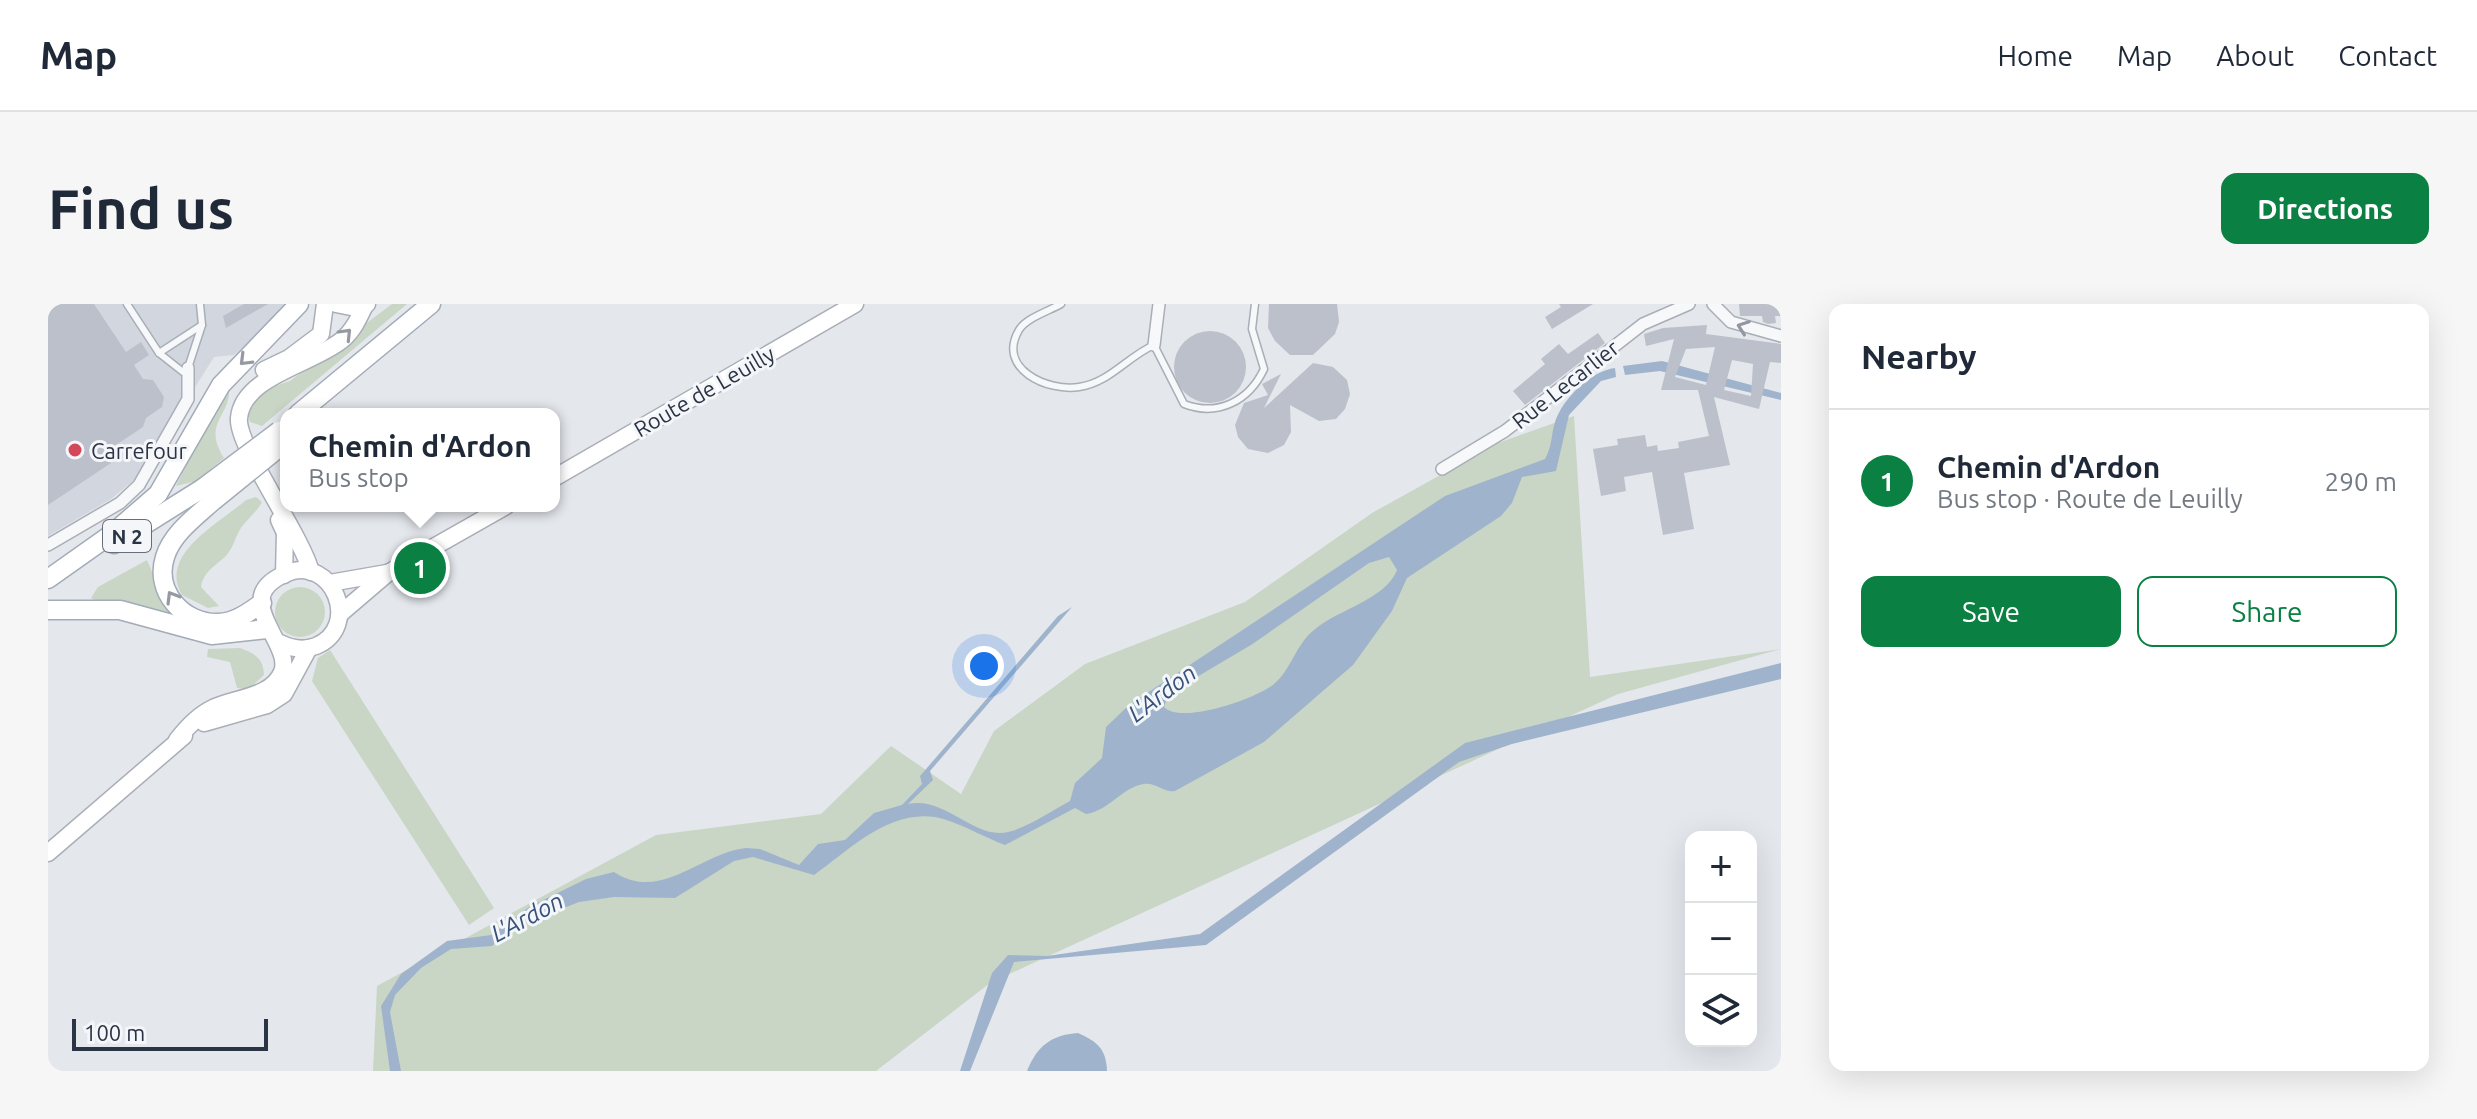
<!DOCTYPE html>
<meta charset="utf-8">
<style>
body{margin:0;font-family:Ubuntu,sans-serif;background:#f6f6f7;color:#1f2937}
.controls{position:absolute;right:24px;bottom:24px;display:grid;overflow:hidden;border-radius:16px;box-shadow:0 8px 32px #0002}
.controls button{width:72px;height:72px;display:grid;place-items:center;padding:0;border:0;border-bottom:2px solid #e0e1e3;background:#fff;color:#1f2937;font:40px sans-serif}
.scale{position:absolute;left:24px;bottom:20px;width:196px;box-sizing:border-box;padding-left:8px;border:4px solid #2b3445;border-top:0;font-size:22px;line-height:28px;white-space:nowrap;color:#2b3445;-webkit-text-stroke:6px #f4f6f9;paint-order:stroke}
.you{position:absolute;left:936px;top:362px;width:28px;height:28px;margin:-20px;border:6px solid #fff;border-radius:50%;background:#1a73e8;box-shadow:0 0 0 12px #1a73e833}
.badge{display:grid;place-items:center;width:52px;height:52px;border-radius:50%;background:#0b8043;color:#fff;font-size:26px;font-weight:700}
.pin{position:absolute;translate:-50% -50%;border:4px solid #fff;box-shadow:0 2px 8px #0006}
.popup{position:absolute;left:232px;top:104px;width:280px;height:104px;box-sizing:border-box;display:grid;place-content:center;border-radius:16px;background:#fff;filter:drop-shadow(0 2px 6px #0005);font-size:26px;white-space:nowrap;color:#747a83}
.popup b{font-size:30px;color:#1f2937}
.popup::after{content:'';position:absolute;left:50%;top:100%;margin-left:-16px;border:16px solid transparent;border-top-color:#fff}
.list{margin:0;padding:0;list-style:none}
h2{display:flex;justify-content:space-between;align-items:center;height:104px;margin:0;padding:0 32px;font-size:34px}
h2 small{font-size:26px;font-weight:400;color:#747a83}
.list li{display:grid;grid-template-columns:52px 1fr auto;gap:24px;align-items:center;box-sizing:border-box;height:144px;padding:0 32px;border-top:2px solid #e0e1e3}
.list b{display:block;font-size:30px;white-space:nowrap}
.list p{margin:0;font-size:26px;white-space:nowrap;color:#747a83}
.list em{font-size:26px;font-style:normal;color:#747a83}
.actions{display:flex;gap:16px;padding:24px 32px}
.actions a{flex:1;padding:18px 0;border:2px solid #0b8043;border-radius:16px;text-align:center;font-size:28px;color:#0b8043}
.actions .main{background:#0b8043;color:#fff}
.icon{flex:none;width:44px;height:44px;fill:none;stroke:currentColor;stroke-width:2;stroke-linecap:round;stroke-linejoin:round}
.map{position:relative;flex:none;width:1733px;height:767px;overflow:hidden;border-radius:16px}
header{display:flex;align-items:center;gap:48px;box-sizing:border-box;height:112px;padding:0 40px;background:#fff;border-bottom:2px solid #e0e1e3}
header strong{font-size:38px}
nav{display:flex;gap:44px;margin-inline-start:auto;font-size:28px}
.intro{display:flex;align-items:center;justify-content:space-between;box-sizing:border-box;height:192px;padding:0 48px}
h1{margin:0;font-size:56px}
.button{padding:20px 36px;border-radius:16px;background:#0b8043;color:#fff;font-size:28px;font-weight:700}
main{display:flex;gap:48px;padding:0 48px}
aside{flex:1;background:#fff;border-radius:16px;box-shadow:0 8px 32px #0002}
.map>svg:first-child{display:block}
</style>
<header>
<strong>Map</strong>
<nav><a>Home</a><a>Map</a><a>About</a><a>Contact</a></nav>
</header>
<div class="intro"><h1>Find us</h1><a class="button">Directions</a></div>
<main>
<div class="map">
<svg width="1733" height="767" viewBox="0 0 1733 767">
<rect width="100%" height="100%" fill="#e4e7ec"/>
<polygon fill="#d2d6de" points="0,0 238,0 235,8 186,51 166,53 92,171 63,195 0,232"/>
<g fill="#c9d6c5">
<polygon points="344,0 359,0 214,122 202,118 199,109 210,88 242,77"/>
<path d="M181 85C183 112 154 118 176 154L148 177 128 182 160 117Z"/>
<polygon points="1526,112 1542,373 1733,345 1570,390 942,679 828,767 325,767 329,682 608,531 773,510 843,442 913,490 946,427 1037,360 1197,298 1324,209 1450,139"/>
<path d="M208 193 214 198C209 208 200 214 193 224 187 233 185 245 177 253 166 263 156 267 153 283L171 302 160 304 134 291C110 251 170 220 198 196Z"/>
<polygon points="99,256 123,313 53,301 43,294 50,283"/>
<circle cx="252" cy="308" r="25"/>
<path d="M192 344C208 350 215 354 216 371L201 385 189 384 182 358 159 353 160 345Z"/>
<polygon points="282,346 446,604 421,621 264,377 270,354"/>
</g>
<g fill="#9fb4cc" fill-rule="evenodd">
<polygon points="1614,57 1733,89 1733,96 1612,67 1577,71 1575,62"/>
<path d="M1567 64 1568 73 1553 77 1521 111 1508 167 1474 173 1464 199 1453 212 1359 274 1344 307 1305 361 1216 438 1127 487C1115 489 1108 478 1096 480 1074 483 1061 507 1038 510L1027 504 957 541C935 533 909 517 887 513 840 506 801 546 766 571L705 553 686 557 627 594 566 593 531 598 470 622 444 642 403 645 373 664 347 691 342 708 353 767H342L333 702 353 670 399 637 443 631 481 603 538 575 566 568C613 599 652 549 698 544L712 545 751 561 770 540 797 536 826 509 854 501 874 480 872 472 1010 312 1024 303 882 467 885 476 860 500C898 492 926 536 960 528 981 523 1003 507 1022 497L1027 479 1054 454 1058 423 1081 401 1397 192 1497 155C1504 143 1503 131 1507 118 1515 94 1543 67 1567 64ZM1341 253 1349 266C1337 296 1292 304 1266 326 1248 340 1243 366 1226 380 1208 395 1133 421 1116 403L1120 390 1203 341 1321 259Z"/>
<polygon points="1733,359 1733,375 1464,440 1411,458 1158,641 966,658 922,767 912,767 944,669 960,651 999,652 1152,630 1417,439"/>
<path d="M1030 729C1050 738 1058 745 1059 767H979C989 742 1003 731 1030 729Z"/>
</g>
<g fill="#bbc0ca" fill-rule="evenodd">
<polygon points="0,0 46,0 78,48 93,38 101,51 86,61 95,75 105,76 116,93 114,103 98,114 95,123 56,149 63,159 0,201"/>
<polygon points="196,0 220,0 178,24 175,12"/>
<polygon points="1221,0 1289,0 1291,18 1287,30 1265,51 1242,51 1227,37 1220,24"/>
<polygon points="1511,0 1545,0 1504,25 1497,13 1513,3"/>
<polygon points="1691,0 1733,0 1733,12 1727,12 1728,19 1720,20 1715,18 1714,12 1692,12"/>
<path d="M1659 21 1658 30 1733 40V59L1722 58 1711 105 1666 93 1682 161 1636 169 1646 225 1615 231 1604 168 1576 173 1578 187 1553 192 1545 145 1570 141 1569 135 1597 131 1599 143 1609 141 1610 147 1631 144 1630 138 1661 132 1650 86H1613L1626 35 1598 42 1596 30 1615 24ZM1667 43 1658 81 1627 73 1638 45ZM1684 56 1705 60 1703 92 1676 86Z"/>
<circle cx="1162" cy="63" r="36"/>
<polygon points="1550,29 1557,39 1477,101 1465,87 1497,60 1493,55 1511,40 1520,50"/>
<polygon points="1265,59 1285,63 1299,76 1302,90 1297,105 1288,115 1271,117 1242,101 1243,128 1236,141 1220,149 1200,145 1190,133 1187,121 1196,99 1220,91 1214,80 1233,70 1216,104"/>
</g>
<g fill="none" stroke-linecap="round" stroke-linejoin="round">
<defs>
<g id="lane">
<polyline points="79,0 111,49 135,68 140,64 154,21 152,0"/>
<path d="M1013 0C1001 7 978 14 971 26 948 65 1000 88 1031 83 1061 79 1079 53 1106 41L1136 100C1170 113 1201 97 1216 65L1204 25 1207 0"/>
<polyline points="111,49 154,21"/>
</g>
<g id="street">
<polyline points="1665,0 1683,18 1733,32"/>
<polyline points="1106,41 1111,0"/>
<polyline points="1394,165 1457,127 1595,20 1641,0"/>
<polyline points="0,241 72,199 91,181 140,95 140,64"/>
</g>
<g id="secondary">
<polyline points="288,0 303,3 319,0"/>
<polyline points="216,66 241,54 273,30 277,0"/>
<polyline points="506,174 807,0"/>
<polyline points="231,216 237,229 236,271"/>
<path d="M263 268C253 230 188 141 191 114 195 72 263 61 294 36 305 27 311 14 317 1"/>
<polyline points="282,279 339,269"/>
<polyline points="292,310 340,269 458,202"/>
<polyline points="156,419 219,401 236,390 261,344"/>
<path d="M129 436C139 423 150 411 165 404 187 393 223 394 234 368 246 339 178 294 239 269 285 251 314 323 268 342 255 347 244 345 232 339"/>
<polyline points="0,549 136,432"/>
</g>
<g id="primary">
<polyline points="250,110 383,0"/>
<path d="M165 197C147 213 124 230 117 253 106 287 135 320 170 319 187 319 201 308 214 299"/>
<polyline points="66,240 155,184"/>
<polyline points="0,275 65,229 110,190 173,81 251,0"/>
<polyline points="0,306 72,306 164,331 219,325"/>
</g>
</defs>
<use href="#lane" stroke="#a9aeb7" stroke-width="9"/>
<use href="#street" stroke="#a9aeb7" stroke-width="14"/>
<use href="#secondary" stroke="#a9aeb7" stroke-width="19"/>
<use href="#primary" stroke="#a3abb8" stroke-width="21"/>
<use href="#lane" stroke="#f7f8fa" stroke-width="6"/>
<use href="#street" stroke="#f7f8fa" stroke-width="11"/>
<use href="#secondary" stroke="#fff" stroke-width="16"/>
<use href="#primary" stroke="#fff" stroke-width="18"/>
<defs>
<g id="primary-bridge">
<polyline points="155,184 231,127"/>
<polyline points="165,197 238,138"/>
</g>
</defs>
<use href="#primary-bridge" stroke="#a3abb8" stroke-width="21" stroke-linecap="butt"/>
<use href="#primary-bridge" stroke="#fff" stroke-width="18"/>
</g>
<defs><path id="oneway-chevron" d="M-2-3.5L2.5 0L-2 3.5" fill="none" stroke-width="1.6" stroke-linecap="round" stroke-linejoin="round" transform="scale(2)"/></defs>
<use stroke="#9196a0" href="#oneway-chevron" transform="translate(1695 23) rotate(-160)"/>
<g stroke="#959aa2">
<use href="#oneway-chevron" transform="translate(298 30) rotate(-46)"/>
<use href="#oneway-chevron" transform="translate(197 56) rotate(135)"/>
<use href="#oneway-chevron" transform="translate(124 293) rotate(-121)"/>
</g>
<circle fill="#d1495b" stroke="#f4f6f9" stroke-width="3" cx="27" cy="146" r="8"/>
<g text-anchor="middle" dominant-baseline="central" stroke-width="6" stroke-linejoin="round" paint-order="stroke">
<rect fill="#f4f6f9" stroke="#676e7b" stroke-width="2" x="55" y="216" width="48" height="32" rx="6"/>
<g font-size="20" font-weight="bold" fill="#2b3445">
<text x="79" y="232">N 2</text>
</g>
<g font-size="22" fill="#2b3445" stroke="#f4f6f9">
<text transform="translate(1517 80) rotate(-38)">Rue Lecarlier</text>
<text transform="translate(656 87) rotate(-30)">Route de Leuilly</text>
</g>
<g font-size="22" fill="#2b3445" stroke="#f4f6f9" text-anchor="start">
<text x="43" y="146">Carrefour</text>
</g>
<g font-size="24" font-style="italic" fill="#34527a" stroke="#f4f6f9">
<text transform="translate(1114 389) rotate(-37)">L'Ardon</text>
<text transform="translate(479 613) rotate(-28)">L'Ardon</text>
</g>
</g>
</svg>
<div class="controls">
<button>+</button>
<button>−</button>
<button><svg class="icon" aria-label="layers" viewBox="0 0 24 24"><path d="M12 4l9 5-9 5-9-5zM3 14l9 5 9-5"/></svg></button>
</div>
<div class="scale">100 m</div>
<div class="you"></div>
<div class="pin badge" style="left:372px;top:264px">1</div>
<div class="popup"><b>Chemin d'Ardon</b>Bus stop</div>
</div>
<aside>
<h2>Nearby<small></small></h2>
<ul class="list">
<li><span class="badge">1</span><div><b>Chemin d'Ardon</b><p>Bus stop · Route de Leuilly</p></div><em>290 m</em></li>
</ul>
<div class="actions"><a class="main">Save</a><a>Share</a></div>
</aside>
</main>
